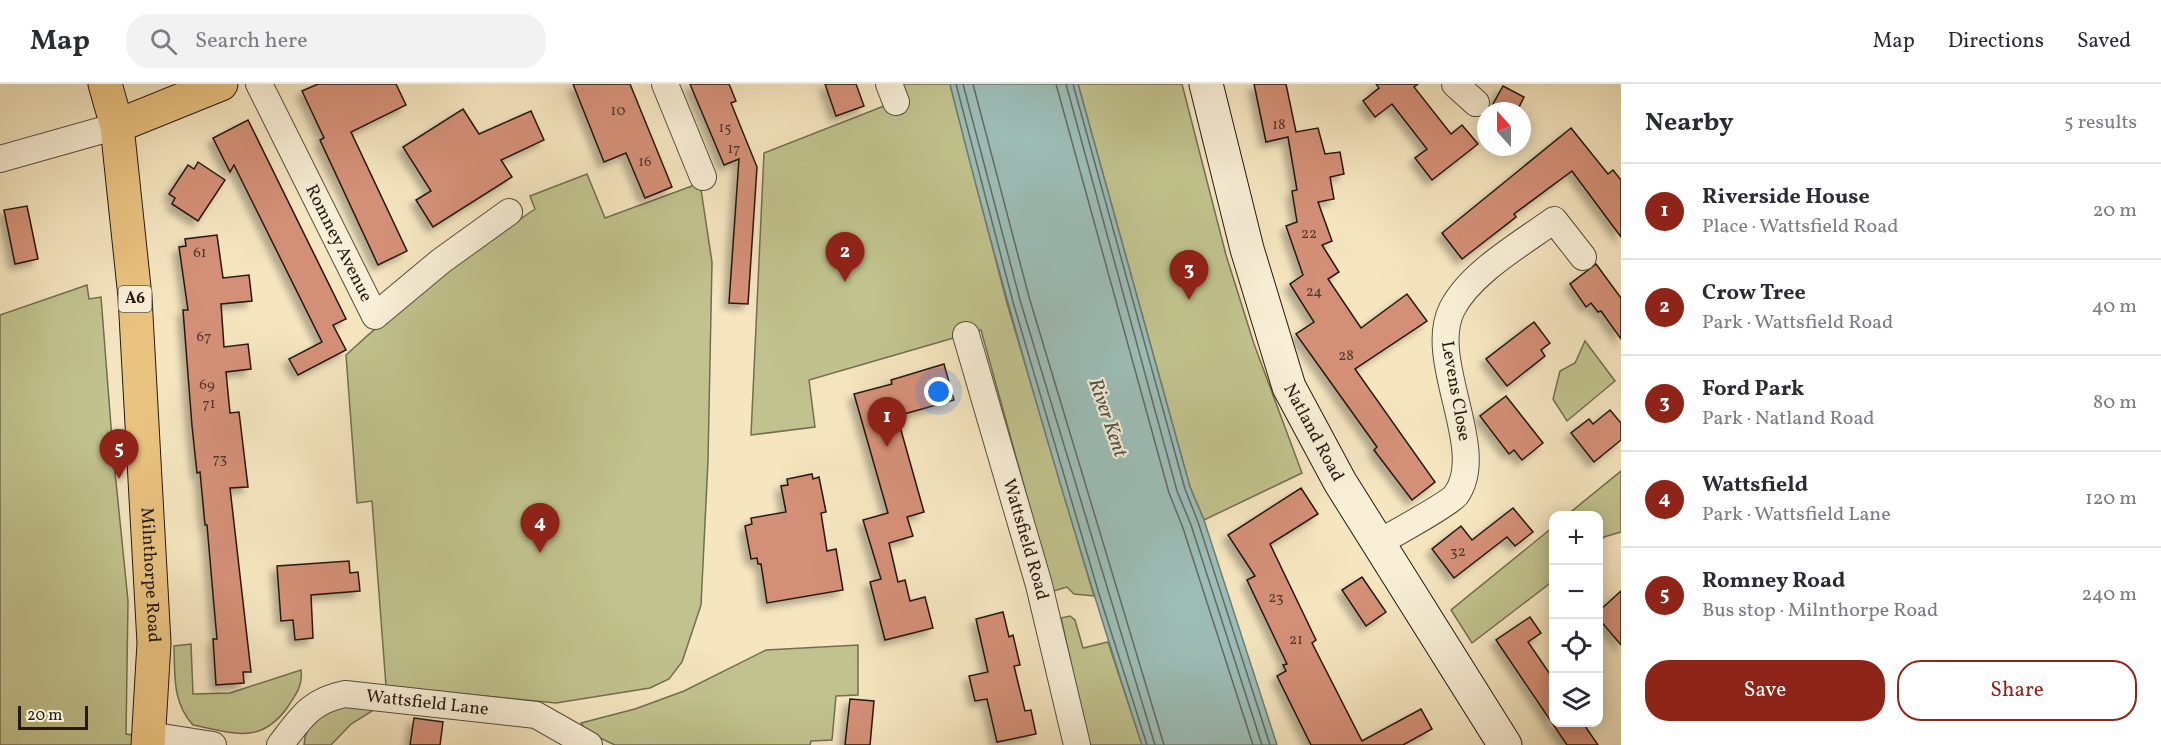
<!DOCTYPE html>
<meta charset="utf-8">
<style>
body{margin:0;font-family:Vollkorn,serif;background:#f2f2f3;color:#2b2b33}
.controls{position:absolute;right:18px;bottom:18px;display:grid;overflow:hidden;border-radius:12px;box-shadow:0 3px 15px #0003}
.controls button{width:54px;height:54px;display:grid;place-items:center;padding:0;border:0;border-bottom:2px solid #e1e1e2;background:#fff;color:#2b2b33;font:30px sans-serif}
.compass{position:absolute;left:1477px;top:18px;width:54px;height:54px;border-radius:50%;background:#fff;box-shadow:0 3px 15px #0003;rotate:339deg}
.scale{position:absolute;left:18px;bottom:15px;width:70px;box-sizing:border-box;padding-left:6px;border:3px solid #251810;border-top:0;font-size:16px;line-height:21px;white-space:nowrap;color:#251810;-webkit-text-stroke:4px #f8efd6;paint-order:stroke}
.you{position:absolute;left:939px;top:308px;width:21px;height:21px;margin:-15px;border:4px solid #fff;border-radius:50%;background:#1a73e8;box-shadow:0 0 0 9px #1a73e833}
.badge{display:grid;place-items:center;width:39px;height:39px;border-radius:50%;background:#8f2418;color:#fff;font-size:20px;font-weight:700}
.pin{position:absolute;translate:-50% -50px;filter:drop-shadow(0 2px 3px #0008)}
.pin::after{content:'';position:absolute;top:32px;width:21px;height:18px;background:inherit;clip-path:polygon(0 0,100% 0,50% 100%)}
.list{margin:0;padding:0;list-style:none}
h2{display:flex;justify-content:space-between;align-items:center;height:78px;margin:0;padding:0 24px;font-size:26px}
h2 small{font-size:20px;font-weight:400;color:#7c7c81}
.list li{display:grid;grid-template-columns:39px 1fr auto;gap:18px;align-items:center;box-sizing:border-box;height:96px;padding:0 24px;border-top:2px solid #e1e1e2}
.list b{display:block;font-size:22px;white-space:nowrap}
.list p{margin:0;font-size:20px;white-space:nowrap;color:#7c7c81}
.list em{font-size:20px;font-style:normal;color:#7c7c81}
.actions{display:flex;gap:12px;padding:18px 24px}
.actions a{flex:1;padding:14px 0;border:2px solid #8f2418;border-radius:24px;text-align:center;font-size:21px;color:#8f2418}
.actions .main{background:#8f2418;color:#fff}
.icon{flex:none;width:33px;height:33px;fill:none;stroke:currentColor;stroke-width:2;stroke-linecap:round;stroke-linejoin:round}
.map{position:relative;flex:none;width:1621px;height:661px;overflow:hidden}
header{display:flex;align-items:center;gap:36px;box-sizing:border-box;height:84px;padding:0 30px;background:#fff;border-bottom:2px solid #e1e1e2}
header strong{font-size:28px}
nav{display:flex;gap:33px;margin-inline-start:auto;font-size:21px}
.search{width:420px;height:54px;background:#f2f2f3;display:flex;align-items:center;gap:15px;box-sizing:border-box;padding:0 21px;border-radius:24px;color:#7c7c81;font-size:22px}
main{display:flex}
aside{flex:1;background:#fff}
.map>svg:first-child{display:block}
</style>
<header>
<strong>Map</strong>
<div class="search"><svg class="icon" aria-label="search" viewBox="0 0 24 24"><circle cx="10" cy="10" r="6"/><path d="M15 15l6 6"/></svg>Search here</div>
<nav><a>Map</a><a>Directions</a><a>Saved</a></nav>
</header>
<main>
<div class="map">
<svg width="1621" height="661" viewBox="0 0 1621 661">
<defs>
<filter id="shadow"><feDropShadow dx="-5.5" dy="5.5" stdDeviation="3" flood-color="#0004"/></filter>
</defs>
<rect width="100%" height="100%" fill="#f5e6c0"/>
<filter id="stains"><feTurbulence type="fractalNoise" baseFrequency=".00333" numOctaves="4"/><feColorMatrix values="0 0 0 0 .2 0 0 0 0 .09 0 0 0 0 .02 0 0 0 .5 -.17"/></filter>
<radialGradient id="worn" r=".72"><stop offset=".6" stop-color="#630" stop-opacity="0"/><stop offset="1" stop-color="#630" stop-opacity=".3"/></radialGradient>
<g fill="#c1c38e" stroke="#736e4f" stroke-width="1.5">
<polygon points="903,0 950,0 1007,219 1094,512 1074,510 1067,503 1053,507 981,246 809,296 815,343 751,351 764,69 907,13"/>
<polygon points="1078,0 1182,0 1226,171 1254,260 1302,389 1204,436 1190,403"/>
<path d="M587 90 605 134 700 99 712 178 708 377 701 521 682 578 669 595 650 604 556 619 386 602 372 417 357 419 346 271C404 217 469 170 535 125L530 112Z"/>
<polygon points="87,201 89,215 101,213 113,368 128,517 126,650 139,652 139,661 0,661 0,231"/>
<polygon points="1585,257 1615,297 1567,337 1553,315 1560,287 1575,279"/>
<polygon points="1621,387 1621,448 1604,453 1599,459 1598,432 1567,431"/>
<polygon points="1553,443 1553,497 1472,559 1451,526"/>
<polygon points="1070,532 1075,536 1083,564 1108,558 1142,661 1089,661 1061,534"/>
<path d="M191 560 193 610 230 609 301 586C303 602 296 610 287 624 260 661 234 649 193 641 172 618 175 591 174 562Z"/>
<polygon points="858,561 858,611 836,612 832,656 811,657 810,661 615,661 587,648 581,639 635,625 684,607 766,566"/>
<path d="M343 619 377 624 351 640 331 661H304C305 637 323 626 343 619Z"/>
</g>
<path fill="#9dbeb8" stroke="#6d7c75" stroke-width="1.5" d="M950 0H1078L1190 403 1204 436 1277 661H1142C1071 443 1006 223 950 0Z"/>
<g fill="none" stroke-linecap="round" stroke-linejoin="round">
<g stroke="#616b64" stroke-width="1.5">
<polyline points="956,0 1013,218 1099,510 1147,661"/>
<polyline points="963,0 1020,216 1155,661"/>
<polyline points="973,0 1029,213 1164,661"/>
<polyline points="1056,0 1169,409 1183,444 1253,661"/>
<polyline points="1066,0 1177,407 1191,441 1262,661"/>
<polyline points="1073,0 1185,405 1198,438 1270,661"/>
</g>
</g>
<g fill="#d49077" stroke="#251810" stroke-width="1.5" filter="url(#shadow)">
<polygon points="318,0 396,0 406,21 351,48 407,167 378,181 320,56 324,54 302,7"/>
<polygon points="573,0 630,0 672,103 645,114 626,69 604,78"/>
<polygon points="690,0 729,0 736,17 731,19 757,83 748,220 729,219 739,75 724,81"/>
<polygon points="825,0 856,0 864,22 836,32"/>
<polygon points="1254,0 1286,0 1296,48 1318,44 1325,70 1340,68 1344,90 1330,93 1334,115 1318,118 1332,157 1322,161 1339,188 1328,195 1361,244 1407,210 1427,237 1355,285 1435,398 1412,416 1374,366 1377,363 1296,250 1314,238 1290,200 1303,191 1286,142 1297,138 1292,107 1297,106 1288,53 1266,58"/>
<polygon points="1376,0 1418,0 1414,3 1451,50 1462,41 1478,60 1432,96 1415,74 1427,65 1392,20 1375,33 1363,17 1379,4"/>
<polygon points="1503,2 1524,13 1517,27 1506,27 1493,20"/>
<polygon points="463,25 479,50 531,27 544,56 501,76 512,93 433,143 416,116 431,107 403,63"/>
<polygon points="248,36 346,235 333,241 346,266 298,291 289,275 322,258 234,81 230,88 213,54"/>
<polygon points="1571,44 1608,90 1613,86 1621,96 1621,153 1572,87 1514,130 1516,133 1462,175 1442,149"/>
<polygon points="198,78 225,96 198,137 172,120 175,114 169,110 188,81 194,85"/>
<polygon points="27,122 38,175 15,180 4,126"/>
<polygon points="217,151 223,194 249,191 252,217 221,220 224,263 248,260 251,285 226,288 230,329 239,328 248,403 230,404 251,588 243,588 244,599 216,601 213,555 217,555 214,522 207,441 205,441 200,388 197,389 192,342 183,226 188,226 179,163 186,162 185,155"/>
<polygon points="1596,180 1621,214 1621,255 1601,227 1598,228 1591,219 1586,223 1570,200"/>
<polygon points="1534,238 1550,259 1541,266 1545,272 1507,302 1486,275"/>
<polygon points="944,280 954,316 897,332 924,428 907,433 913,452 889,459 898,498 905,496 910,517 925,513 933,544 885,556 870,498 881,495 863,436 888,429 854,310 892,300 891,296"/>
<polygon points="1506,312 1543,359 1522,376 1514,366 1509,370 1480,332"/>
<polygon points="1610,326 1621,339 1621,356 1594,378 1571,349 1589,335 1593,340"/>
<polygon points="812,390 813,395 819,393 826,428 821,429 827,467 836,465 843,506 767,519 761,480 758,480 757,474 751,475 745,442 752,440 751,434 786,428 781,402 788,401 787,395"/>
<polygon points="1301,404 1318,430 1270,460 1316,556 1312,559 1362,657 1421,625 1432,645 1403,661 1311,661 1277,592 1286,587 1283,581 1287,580 1247,496 1255,492 1228,451"/>
<polygon points="1513,424 1533,448 1515,462 1507,453 1454,494 1432,465 1461,442 1472,456"/>
<polygon points="349,477 350,489 358,488 360,507 311,511 313,554 295,556 293,536 281,537 277,482"/>
<polygon points="1362,493 1386,528 1366,542 1342,506"/>
<polygon points="1621,507 1621,561 1599,535 1599,527"/>
<polygon points="1003,528 1009,553 1013,551 1020,581 1014,582 1025,627 1031,626 1036,650 997,658 987,615 975,617 969,592 988,588 976,535"/>
<polygon points="1530,533 1541,549 1528,558 1554,596 1554,639 1583,639 1598,661 1567,661 1496,556"/>
<polygon points="850,615 874,617 870,661 845,661"/>
<polygon points="414,634 443,638 440,661 410,661"/>
</g>
<g fill="none" stroke-linecap="round" stroke-linejoin="round">
<defs>
<g id="street">
<path id="s1" d="M259 0 375 232 441 177 509 128"/>
<polyline points="665,0 703,93"/>
<polyline points="889,0 896,18"/>
<polyline points="1455,0 1476,19"/>
<polyline points="0,75 117,42"/>
<path id="s2" d="M966 251 1039 501 1077 661"/>
<path d="M1378 459C1392 451 1449 420 1456 411 1489 366 1426 276 1452 225 1470 189 1521 160 1554 136L1583 173"/>
<polyline points="149,651 213,661"/>
<path id="s3" d="M280 661C301 634 310 617 345 610L536 631 589 661"/>
</g>
<g id="secondary">
<path id="s4" d="M1206 0 1247 165 1289 303 1340 398 1505 661"/>
</g>
<polyline id="primary" points="117,42 221,0"/>
<g id="highway">
<path id="s5" d="M105 0 117 42 135 213 154 559 148 661"/>
</g>
</defs>
<use href="#street" stroke="#594c3c" stroke-width="28"/>
<use href="#secondary" stroke="#251810" stroke-width="35"/>
<use href="#primary" stroke="#251810" stroke-width="35"/>
<use href="#highway" stroke="#251810" stroke-width="35"/>
<use href="#street" stroke="#f8efd6" stroke-width="26"/>
<use href="#secondary" stroke="#f8efd6" stroke-width="33"/>
<use href="#primary" stroke="#eac380" stroke-width="33"/>
<use href="#highway" stroke="#eac380" stroke-width="33"/>
</g>
<g text-anchor="middle" dominant-baseline="central" stroke-width="4.5" stroke-linejoin="round" paint-order="stroke">
<g font-size="15" fill="#51362a">
<text x="618" y="27">10</text>
<text x="1279" y="41">18</text>
<text x="725" y="44">15</text>
<text x="734" y="65">17</text>
<text x="645" y="78">16</text>
<text x="1309" y="150">22</text>
<text x="200" y="169">61</text>
<text x="1314" y="208">24</text>
<text x="204" y="253">67</text>
<text x="1346" y="272">28</text>
<text x="207" y="301">69</text>
<text x="209" y="320">71</text>
<text x="220" y="375">73</text>
<text x="1458" y="468">32</text>
<text x="1276" y="514">23</text>
<text x="1296" y="556">21</text>
</g>
<rect fill="#f8efd6" stroke="#64584b" stroke-width="1.5" x="118.5" y="202" width="33" height="26" rx="4.5"/>
<g font-size="16" font-weight="bold" fill="#251810">
<text x="135" y="215">A6</text>
</g>
<g font-size="18" fill="#251810" stroke="#f8efd6">
<text stroke="none"><textPath href="#s1" startOffset="178">Romney Avenue</textPath></text>
<text transform="translate(1455 307) rotate(80)">Levens Close</text>
<text stroke="none"><textPath href="#s4" startOffset="366">Natland Road</textPath></text>
<text stroke="none"><textPath href="#s2" startOffset="213">Wattsfield Road</textPath></text>
<text stroke="none"><textPath href="#s5" startOffset="494">Milnthorpe Road</textPath></text>
<text stroke="none"><textPath href="#s3" startOffset="168">Wattsfield Lane</textPath></text>
</g>
<g font-size="20" font-style="italic" fill="#4f524b" stroke="#f8efd6">
<text transform="translate(1107 334) rotate(71)">River Kent</text>
</g>
</g>
<rect width="100%" height="100%" filter="url(#stains)"/>
<rect width="100%" height="100%" fill="url(#worn)"/>
</svg>
<div class="controls">
<button>+</button>
<button>−</button>
<button><svg class="icon" aria-label="locate" viewBox="0 0 24 24"><circle cx="12" cy="12" r="6"/><path d="M12 2v4M12 18v4M2 12h4M18 12h4"/></svg></button>
<button><svg class="icon" aria-label="layers" viewBox="0 0 24 24"><path d="M12 4l9 5-9 5-9-5zM3 14l9 5 9-5"/></svg></button>
</div>
<svg class="compass" viewBox="-18 -18 36 36"><path d="M0-13l5 13h-10z" fill="#e53935"/><path d="M0 13l5-13h-10z" fill="#7c7c81"/></svg>
<div class="scale">20 m</div>
<div class="you"></div>
<div class="pin badge" style="left:887px;top:363px">1</div>
<div class="pin badge" style="left:845px;top:198px">2</div>
<div class="pin badge" style="left:1189px;top:216px">3</div>
<div class="pin badge" style="left:540px;top:469px">4</div>
<div class="pin badge" style="left:119px;top:395px">5</div>
</div>
<aside>
<h2>Nearby<small>5 results</small></h2>
<ul class="list">
<li><span class="badge">1</span><div><b>Riverside House</b><p>Place · Wattsfield Road</p></div><em>20 m</em></li>
<li><span class="badge">2</span><div><b>Crow Tree</b><p>Park · Wattsfield Road</p></div><em>40 m</em></li>
<li><span class="badge">3</span><div><b>Ford Park</b><p>Park · Natland Road</p></div><em>80 m</em></li>
<li><span class="badge">4</span><div><b>Wattsfield</b><p>Park · Wattsfield Lane</p></div><em>120 m</em></li>
<li><span class="badge">5</span><div><b>Romney Road</b><p>Bus stop · Milnthorpe Road</p></div><em>240 m</em></li>
</ul>
<div class="actions"><a class="main">Save</a><a>Share</a></div>
</aside>
</main>
